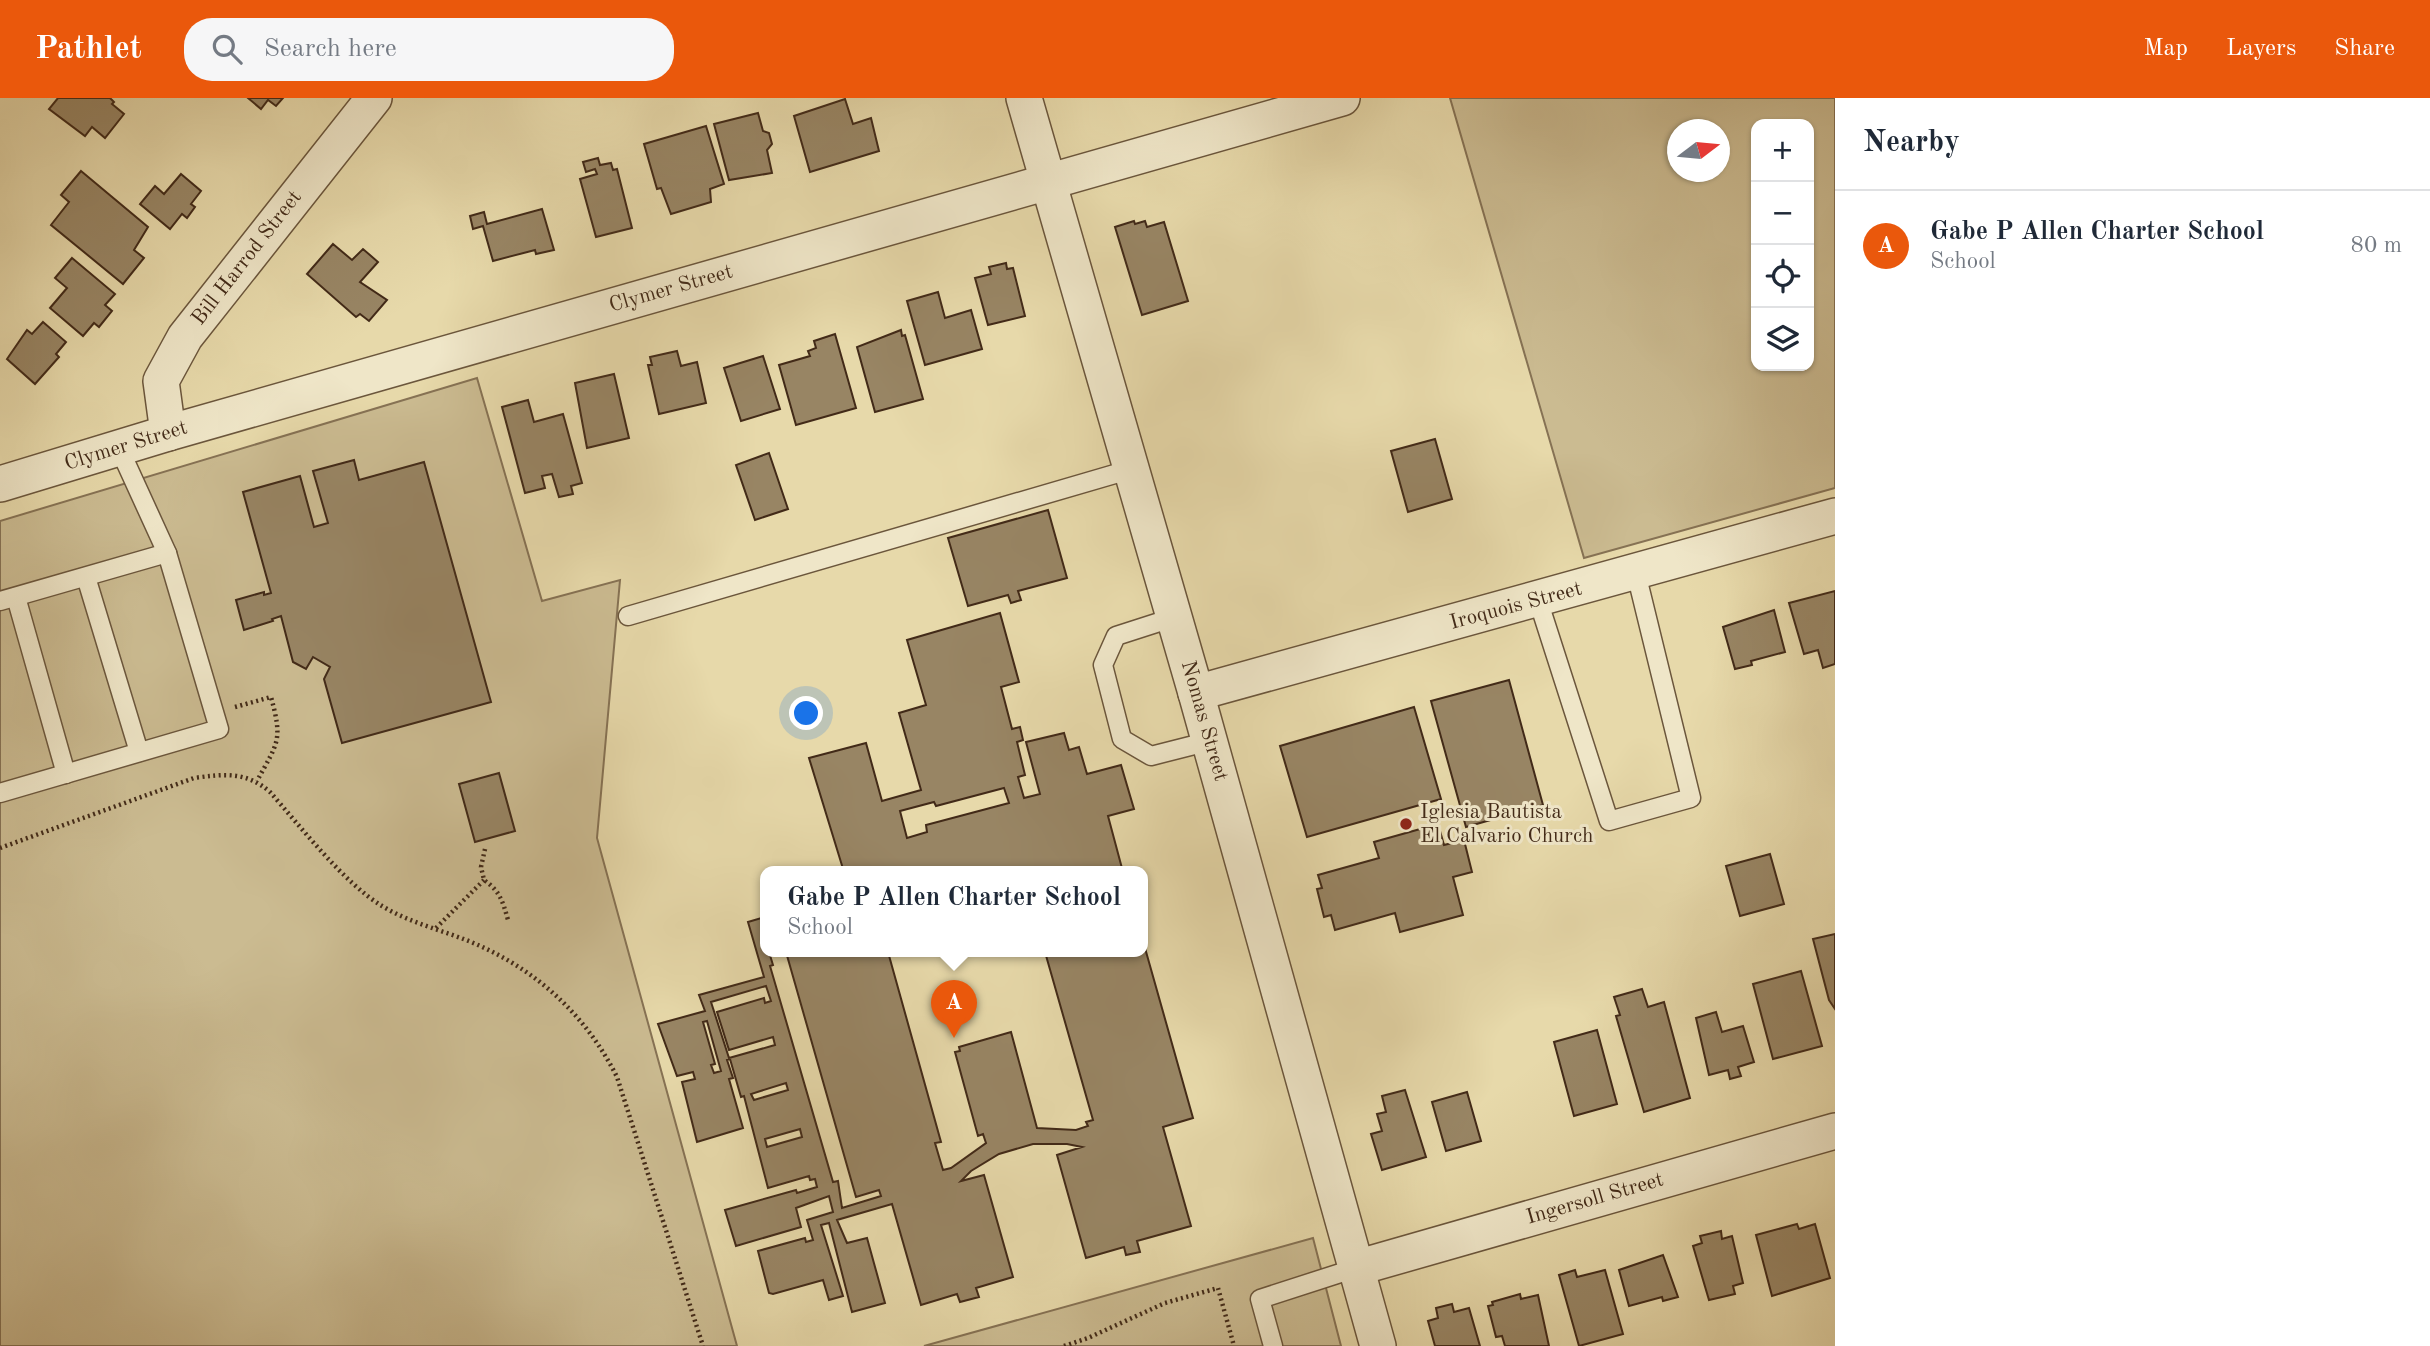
<!DOCTYPE html>
<meta charset="utf-8">
<style>
body{margin:0;font-family:"Old Standard TT",serif;background:#f6f6f7;color:#1f2937}
.controls{position:absolute;right:21px;top:21px;display:grid;overflow:hidden;border-radius:14px;box-shadow:0 2px 5px #0004}
.controls button{width:63px;height:63px;display:grid;place-items:center;padding:0;border:0;border-bottom:2px solid #e0e1e3;background:#fff;color:#1f2937;font:35px sans-serif}
.compass{position:absolute;left:1667px;top:21px;width:63px;height:63px;border-radius:50%;background:#fff;box-shadow:0 2px 5px #0004;rotate:74deg}
.you{position:absolute;left:807px;top:616px;width:24px;height:24px;margin:-18px;border:5px solid #fff;border-radius:50%;background:#1a73e8;box-shadow:0 0 0 10px #1a73e833}
.badge{display:grid;place-items:center;width:46px;height:46px;border-radius:50%;background:#ea580c;color:#fff;font-size:23px;font-weight:700}
.pin{position:absolute;translate:-50% -58px;filter:drop-shadow(0 2px 4px #0008)}
.pin::after{content:'';position:absolute;top:37px;width:24px;height:21px;background:inherit;clip-path:polygon(0 0,100% 0,50% 100%)}
.popup{position:absolute;left:760px;top:768px;width:388px;height:91px;box-sizing:border-box;display:grid;place-content:center;border-radius:14px;background:#fff;filter:drop-shadow(0 2px 5px #0005);font-size:23px;white-space:nowrap;color:#747a83}
.popup b{font-size:26px;color:#1f2937}
.popup::after{content:'';position:absolute;left:50%;top:100%;margin-left:-14px;border:14px solid transparent;border-top-color:#fff}
.list{margin:0;padding:0;list-style:none}
h2{display:flex;justify-content:space-between;align-items:center;height:91px;margin:0;padding:0 28px;font-size:30px}
h2 small{font-size:23px;font-weight:400;color:#747a83}
.list li{display:grid;grid-template-columns:46px 1fr auto;gap:21px;align-items:center;box-sizing:border-box;height:112px;padding:0 28px;border-top:2px solid #e0e1e3}
.list b{display:block;font-size:26px;white-space:nowrap}
.list p{margin:0;font-size:23px;white-space:nowrap;color:#747a83}
.list em{font-size:23px;font-style:normal;color:#747a83}
.icon{flex:none;width:38px;height:38px;fill:none;stroke:currentColor;stroke-width:2;stroke-linecap:round;stroke-linejoin:round}
.map{position:relative;flex:none;width:1835px;height:1248px;overflow:hidden}
header{display:flex;align-items:center;gap:42px;box-sizing:border-box;height:98px;padding:0 35px;background:#ea580c;color:#fff}
header strong{font-size:33px}
nav{display:flex;gap:38px;margin-inline-start:auto;font-size:24px}
.search{width:490px;height:63px;background:#f6f6f7;display:flex;align-items:center;gap:18px;box-sizing:border-box;padding:0 24px;border-radius:28px;color:#747a83;font-size:26px}
main{display:flex}
aside{flex:1;background:#fff}
.map>svg:first-child{display:block}
</style>
<header>
<strong>Pathlet</strong>
<div class="search"><svg class="icon" aria-label="search" viewBox="0 0 24 24"><circle cx="10" cy="10" r="6"/><path d="M15 15l6 6"/></svg>Search here</div>
<nav><a>Map</a><a>Layers</a><a>Share</a></nav>
</header>
<main>
<div class="map">
<svg width="1835" height="1248" viewBox="0 0 1835 1248">
<rect width="100%" height="100%" fill="#e7d9aa"/>
<filter id="stains"><feTurbulence type="fractalNoise" baseFrequency=".00286" numOctaves="4"/><feColorMatrix values="0 0 0 0 .2 0 0 0 0 .09 0 0 0 0 .02 0 0 0 .5 -.17"/></filter>
<radialGradient id="worn" r=".72"><stop offset=".6" stop-color="#630" stop-opacity="0"/><stop offset="1" stop-color="#630" stop-opacity=".3"/></radialGradient>
<g fill="#cbbb91" stroke="#867254" stroke-width="2" fill-rule="evenodd">
<path d="M1450 0H1835V390L1584 460ZM1809 26V268H1756V26ZM1678 32H1720V74H1678Z"/>
<polygon points="477,280 542,503 620,482 597,740 737,1248 0,1248 0,423"/>
<polygon points="1313,1140 1341,1248 924,1248"/>
</g>
<g fill="#988564" stroke="#422a18" stroke-width="2" fill-rule="evenodd">
<polygon points="58,0 110,0 114,4 112,6 124,16 105,40 92,29 85,38 49,11"/>
<polygon points="248,0 283,0 276,8 268,2 261,11"/>
<polygon points="845,1 853,26 871,20 879,53 810,74 794,18"/>
<polygon points="758,15 763,33 769,35 772,46 767,52 772,75 729,82 714,26"/>
<polygon points="706,28 724,86 710,91 711,104 671,116 661,90 657,91 644,46"/>
<polygon points="598,60 600,67 611,65 613,72 617,71 632,130 596,139 580,81 597,76 595,71 586,74 583,64"/>
<polygon points="81,73 148,129 134,152 144,160 123,186 51,127 69,104 61,97"/>
<polygon points="181,76 201,93 191,106 195,109 187,120 182,116 170,131 140,106 155,88 164,96"/>
<polygon points="542,111 554,152 536,156 535,152 493,163 483,128 473,131 470,118 484,114 487,126"/>
<polygon points="1134,123 1135,126 1145,123 1147,129 1164,124 1188,203 1142,217 1115,129"/>
<polygon points="333,146 352,162 363,151 378,164 360,184 387,202 369,223 360,216 356,219 307,176"/>
<polygon points="72,160 115,196 105,207 112,213 99,229 94,225 83,238 50,210 67,190 55,180"/>
<polygon points="1006,165 1007,171 1013,170 1025,218 988,227 975,180 991,176 989,169"/>
<polygon points="938,194 945,220 971,212 982,251 925,267 907,203"/>
<polygon points="43,224 66,244 56,256 59,259 35,286 7,261 27,232 32,236"/>
<polygon points="901,232 902,238 905,237 923,301 875,314 857,249"/>
<polygon points="835,236 856,310 796,327 779,267 810,258 808,253 816,250 814,243"/>
<polygon points="677,253 681,268 697,264 706,305 659,316 648,267 652,267 650,259"/>
<polygon points="763,258 780,311 741,323 724,270"/>
<polygon points="614,276 629,340 587,350 575,285"/>
<polygon points="528,302 534,324 563,316 582,385 571,388 573,396 559,399 552,376 542,378 545,390 525,395 502,309"/>
<polygon points="1435,341 1452,401 1408,414 1391,353"/>
<polygon points="769,355 788,411 755,422 736,367"/>
<polygon points="354,362 359,382 424,364 491,604 342,645 324,581 330,569 313,559 306,571 293,564 281,518 272,521 273,523 244,532 236,502 264,494 264,497 271,495 243,394 300,378 314,429 328,425 313,373"/>
<polygon points="1048,412 1067,480 1018,493 1021,502 1011,505 1008,497 968,508 948,440"/>
<polygon points="1835,493 1835,566 1823,570 1818,552 1804,556 1789,505"/>
<polygon points="1774,512 1785,554 1751,563 1752,567 1735,571 1723,529"/>
<path d="M1000 515 1019 584 1001 589 1012 631 1020 629 1023 642 1017 644 1025 677 1018 679 1024 700 1040 696 1026 644 1064 635 1069 652 1079 649 1087 676 1121 667 1134 711 1108 718 1123 774H844L809 660 866 645 882 703 921 692 899 615 926 607 907 542ZM1004 690 1009 705 926 727 927 734 907 740 900 713 934 704 936 708Z"/>
<polygon points="1509,582 1543,707 1466,729 1431,603"/>
<polygon points="1414,609 1441,701 1307,739 1280,648"/>
<polygon points="499,675 515,733 475,744 459,686"/>
<polygon points="1438,726 1444,747 1464,742 1472,774 1453,779 1463,817 1400,834 1395,815 1335,832 1331,817 1324,819 1317,791 1322,790 1318,777 1379,760 1374,744"/>
<polygon points="1770,756 1784,806 1740,818 1726,768"/>
<path d="M765 819V830L763 831 765 854H769L773 867 770 868 833 1084 838 1083 842 1110 881 1098 879 1092 856 1099 786 854H888L941 1044 935 1045 943 1072 951 1070 986 1045 983 1036 978 1038 955 954 960 953 959 949 1011 934 1037 1030 1076 1032 1088 1028 1086 1024 1093 1022 1045 854H1143V843L1193 1020 1163 1029 1191 1128 1137 1143 1140 1154 1126 1157 1124 1149 1086 1160 1057 1057 1082 1049 1067 1046H1033L999 1056 971 1073 961 1083 984 1077 1013 1179 976 1190 979 1199 960 1204 957 1196 921 1207 892 1106 837 1122 847 1145 867 1140 885 1205 852 1214 829 1125 821 1127 843 1198 829 1202 823 1182 773 1196 769 1195 758 1153 805 1140 806 1144 813 1142 807 1122 833 1114 829 1098 796 1110 801 1129 736 1148 725 1112 796 1092 797 1095 817 1089 815 1081 810 1082 809 1078 768 1090 744 998 741 999 730 961 727 962 733 980 729 981 743 1030 697 1044 682 984 695 981 693 974 677 978 658 926 705 913 699 897 764 879 748 824ZM766 888 771 903 765 905 764 900 717 914 729 952 773 939 775 947 729 960 711 904ZM707 923 721 973 714 975 711 967 715 966 703 924ZM786 985 788 992 754 1002 751 996ZM800 1031 802 1039 767 1049 765 1041Z"/>
<polygon points="1835,836 1835,911 1829,902 1813,841"/>
<polygon points="1801,873 1822,948 1773,961 1753,886"/>
<polygon points="1642,891 1648,909 1664,904 1690,1000 1644,1014 1616,918 1620,917 1614,899"/>
<polygon points="1716,914 1722,934 1743,928 1754,964 1738,969 1741,978 1730,981 1728,972 1709,977 1696,920"/>
<polygon points="1597,932 1617,1006 1574,1018 1554,944"/>
<polygon points="1405,992 1426,1059 1382,1072 1371,1036 1382,1033 1377,1016 1386,1014 1382,998"/>
<polygon points="1467,994 1481,1043 1446,1053 1432,1004"/>
<polygon points="1797,1126 1799,1131 1815,1126 1830,1180 1772,1198 1756,1137"/>
<polygon points="1721,1133 1722,1141 1732,1138 1743,1185 1733,1188 1735,1196 1709,1202 1693,1148 1702,1145 1700,1138"/>
<polygon points="1663,1157 1678,1199 1663,1203 1662,1199 1629,1208 1619,1172"/>
<polygon points="1575,1172 1577,1179 1605,1172 1623,1236 1579,1248 1559,1177"/>
<polygon points="1520,1196 1521,1201 1538,1197 1549,1248 1505,1248 1502,1238 1496,1239 1488,1208 1493,1207 1492,1204"/>
<polygon points="1452,1206 1454,1214 1469,1210 1480,1248 1435,1248 1428,1223 1438,1220 1436,1210"/>
</g>
<g fill="none" stroke-linecap="round" stroke-linejoin="round">
<defs>
<g id="service">
<polyline points="86,479 139,654"/>
<polyline points="16,499 66,676"/>
<polyline points="1538,502 1609,723 1691,700 1636,475"/>
<polyline points="0,503 167,455"/>
<polyline points="628,518 1132,371"/>
<polyline points="1175,519 1116,538 1103,567 1122,641 1151,658 1210,643"/>
<polyline points="0,695 219,631 167,455 119,350"/>
<polyline points="1273,1248 1260,1201 1356,1170"/>
</g>
<g id="minor">
<polyline points="1024,0 1196,595 1378,1248"/>
<polyline points="168,335 161,283 185,239 374,0"/>
<polyline points="0,386 168,335 1342,0"/>
<polyline points="1196,595 1835,418"/>
<polyline points="1356,1170 1835,1033"/>
</g>
</defs>
<use href="#service" stroke="#6b563c" stroke-width="21"/>
<use href="#minor" stroke="#6b563c" stroke-width="38"/>
<g stroke="#422a18" stroke-width="4.5" stroke-dasharray="2 3.5" stroke-linecap="butt">
<path d="M235 609 271 599C283 643 278 644 257 683"/>
<path d="M0 750 194 680C224 676 246 673 270 694 301 729 344 785 382 808 410 825 442 832 471 844 536 871 586 917 617 979L703 1248"/>
<path d="M485 751 481 769 484 782C500 793 503 804 508 822"/>
<polyline points="436,830 484,782"/>
<polyline points="1064,1248 1088,1240 1165,1205 1218,1190 1234,1248"/>
</g>
<use href="#service" stroke="#efe6c8" stroke-width="18"/>
<use href="#minor" stroke="#efe6c8" stroke-width="35"/>
</g>
<circle fill="#8f2418" stroke="#efe6c8" stroke-width="2.5" cx="1406" cy="726" r="7"/>
<g text-anchor="middle" dominant-baseline="central" stroke-width="6" stroke-linejoin="round" paint-order="stroke">
<g font-size="21" fill="#422a18" stroke="#efe6c8">
<text transform="translate(247 160) rotate(-52)">Bill Harrod Street</text>
<text transform="translate(671 191) rotate(-16)">Clymer Street</text>
<text transform="translate(126 348) rotate(-17)">Clymer Street</text>
<text transform="translate(1516 508) rotate(-15)">Iroquois Street</text>
<text transform="translate(1204 623) rotate(74)">Nomas Street</text>
<text transform="translate(1595 1101) rotate(-16)">Ingersoll Street</text>
</g>
<g font-size="21" fill="#422a18" stroke="#efe6c8" text-anchor="start">
<text x="1420" y="714">Iglesia Bautista<tspan x="1420" dy="24">El Calvario Church</tspan></text>
</g>
</g>
<rect width="100%" height="100%" filter="url(#stains)"/>
<rect width="100%" height="100%" fill="url(#worn)"/>
</svg>
<div class="controls">
<button>+</button>
<button>−</button>
<button><svg class="icon" aria-label="locate" viewBox="0 0 24 24"><circle cx="12" cy="12" r="6"/><path d="M12 2v4M12 18v4M2 12h4M18 12h4"/></svg></button>
<button><svg class="icon" aria-label="layers" viewBox="0 0 24 24"><path d="M12 4l9 5-9 5-9-5zM3 14l9 5 9-5"/></svg></button>
</div>
<svg class="compass" viewBox="-18 -18 36 36"><path d="M0-13l5 13h-10z" fill="#e53935"/><path d="M0 13l5-13h-10z" fill="#747a83"/></svg>
<div class="you"></div>
<div class="pin badge" style="left:954px;top:940px">A</div>
<div class="popup"><b>Gabe P Allen Charter School</b>School</div>
</div>
<aside>
<h2>Nearby<small></small></h2>
<ul class="list">
<li><span class="badge">A</span><div><b>Gabe P Allen Charter School</b><p>School</p></div><em>80 m</em></li>
</ul>
</aside>
</main>
